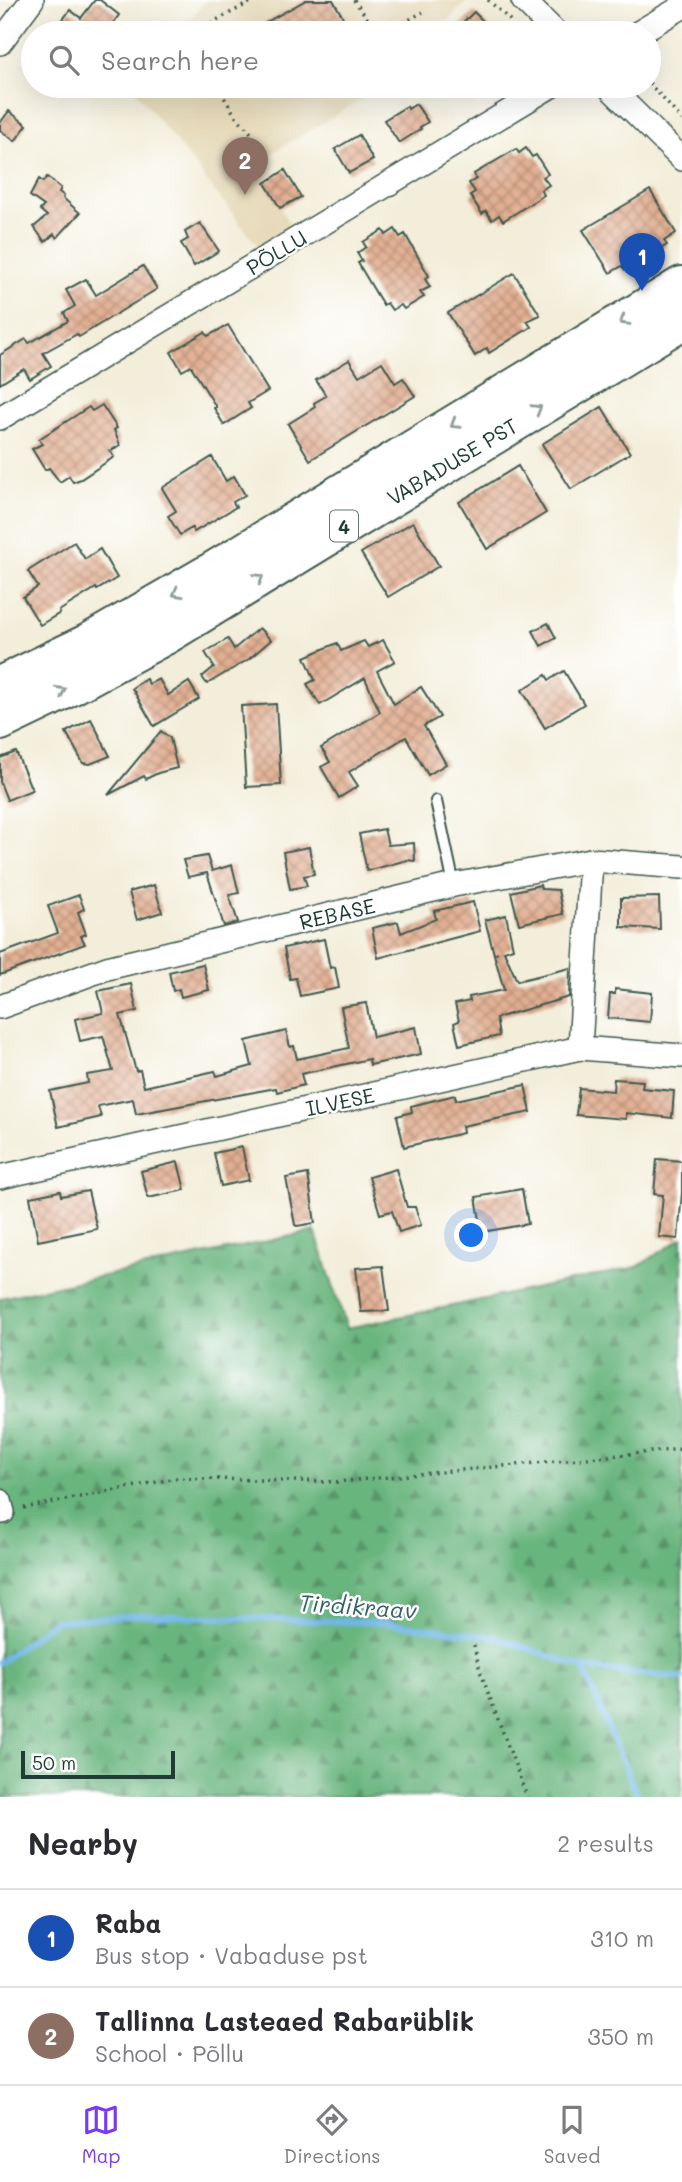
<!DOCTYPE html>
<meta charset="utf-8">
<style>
body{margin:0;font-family:Mali,sans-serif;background:#f2f2f3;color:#2b2b33}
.scale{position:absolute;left:21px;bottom:18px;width:154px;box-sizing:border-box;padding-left:7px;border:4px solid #1f3d34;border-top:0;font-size:19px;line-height:24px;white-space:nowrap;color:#1f3d34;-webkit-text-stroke:5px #fff;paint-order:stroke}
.you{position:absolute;left:472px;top:1236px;width:24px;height:24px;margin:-18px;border:5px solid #fff;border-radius:50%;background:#1a73e8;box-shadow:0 0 0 10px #1a73e833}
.badge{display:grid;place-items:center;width:46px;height:46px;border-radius:50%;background:#7c3aed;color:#fff;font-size:23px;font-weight:700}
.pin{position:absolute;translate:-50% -58px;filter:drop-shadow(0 2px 4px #0008)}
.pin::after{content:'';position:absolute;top:37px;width:24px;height:21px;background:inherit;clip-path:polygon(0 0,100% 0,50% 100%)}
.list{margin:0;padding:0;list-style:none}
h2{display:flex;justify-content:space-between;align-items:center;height:91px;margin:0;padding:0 28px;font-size:30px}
h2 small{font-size:23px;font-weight:400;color:#7c7c81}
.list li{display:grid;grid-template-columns:46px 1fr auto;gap:21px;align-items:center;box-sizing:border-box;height:98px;padding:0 28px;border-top:2px solid #e1e1e2}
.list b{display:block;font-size:26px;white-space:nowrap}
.list p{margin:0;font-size:23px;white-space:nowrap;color:#7c7c81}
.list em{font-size:23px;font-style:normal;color:#7c7c81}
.icon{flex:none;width:38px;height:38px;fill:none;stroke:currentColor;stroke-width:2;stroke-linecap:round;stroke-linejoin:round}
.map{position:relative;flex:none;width:682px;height:1797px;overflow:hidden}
.search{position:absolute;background:#fff;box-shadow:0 7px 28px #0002;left:21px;right:21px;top:21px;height:77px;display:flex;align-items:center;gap:18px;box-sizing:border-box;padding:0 24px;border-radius:38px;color:#7c7c81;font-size:26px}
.sheet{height:287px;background:#fff}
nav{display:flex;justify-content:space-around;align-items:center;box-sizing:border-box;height:98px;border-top:2px solid #e1e1e2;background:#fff;font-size:19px;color:#7c7c81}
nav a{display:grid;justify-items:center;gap:4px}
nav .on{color:#7c3aed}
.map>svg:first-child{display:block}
</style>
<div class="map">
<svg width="682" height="1797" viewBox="0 0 682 1797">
<defs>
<pattern id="forest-firs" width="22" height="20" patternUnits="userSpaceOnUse" patternTransform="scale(1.75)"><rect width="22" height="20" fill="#69b57e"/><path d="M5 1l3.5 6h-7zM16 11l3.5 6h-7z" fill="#569468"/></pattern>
<pattern id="building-cross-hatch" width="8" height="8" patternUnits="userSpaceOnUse" patternTransform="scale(1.75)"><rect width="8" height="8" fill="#e2af92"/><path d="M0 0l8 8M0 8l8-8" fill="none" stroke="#b79078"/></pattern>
</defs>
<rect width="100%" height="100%" fill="#fff"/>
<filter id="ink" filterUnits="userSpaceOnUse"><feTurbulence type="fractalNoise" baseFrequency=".0143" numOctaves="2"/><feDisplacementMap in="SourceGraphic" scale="14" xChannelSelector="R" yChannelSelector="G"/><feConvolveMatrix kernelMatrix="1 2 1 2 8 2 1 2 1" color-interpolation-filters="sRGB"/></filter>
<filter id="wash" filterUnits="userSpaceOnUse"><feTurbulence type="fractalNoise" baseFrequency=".00686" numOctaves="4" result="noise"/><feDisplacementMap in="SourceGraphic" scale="28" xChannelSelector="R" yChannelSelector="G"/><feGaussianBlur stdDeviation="1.57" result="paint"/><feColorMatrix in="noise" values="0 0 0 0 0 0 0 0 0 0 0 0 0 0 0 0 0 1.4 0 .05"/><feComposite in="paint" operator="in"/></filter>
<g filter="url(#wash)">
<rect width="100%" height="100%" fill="#f3eeda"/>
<g fill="#e6daba">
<polygon points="207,0 469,0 434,33 178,33"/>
<polygon points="132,86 379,86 371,94 255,163 291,227 258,246"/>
</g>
<polygon fill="url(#forest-firs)" stroke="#447959" stroke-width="2" points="315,1231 347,1328 637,1267 682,1238 682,1797 0,1797 0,1298"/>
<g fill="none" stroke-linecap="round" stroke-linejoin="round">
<g stroke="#6fb6e6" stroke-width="6">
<polyline points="0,1662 55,1621 142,1615 386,1623 496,1637 583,1668 638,1797"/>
<polyline points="583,1668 682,1678"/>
</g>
</g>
<g id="blocks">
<g fill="url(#building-cross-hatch)">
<polygon points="95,0 100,0 119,15 106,33 53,33 70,10 81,18"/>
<polygon points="306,0 333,0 352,33 247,33"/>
<polygon points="474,12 495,33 452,33"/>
<polygon points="416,104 428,122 420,127 421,129 399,143 384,120 407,106 408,109"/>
<polygon points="9,111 27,125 15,141 0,130 0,123"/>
<polygon points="359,135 373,160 349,173 335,149"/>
<polygon points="526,148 532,157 536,155 548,174 543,177 549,185 541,190 544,195 503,221 499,215 492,220 486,211 482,214 470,195 475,192 469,183 476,179 474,174 516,149 519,153"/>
<polygon points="285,170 301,197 280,208 265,183"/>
<polygon points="47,177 61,188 59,192 64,196 63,198 80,213 57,238 54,234 45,242 34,227 47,216 40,210 44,206 30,196 39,179 43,182"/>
<polygon points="650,190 676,233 664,241 667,245 625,270 622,266 610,273 583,230"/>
<polygon points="200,223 219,251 194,266 181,243 188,239 185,232"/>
<polygon points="395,229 400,237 405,234 429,276 425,279 430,287 420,292 424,297 404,309 401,305 392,310 387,303 383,305 358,263 362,261 357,253 366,247 363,242 383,230 386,235"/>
<polygon points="143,266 157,289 79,337 77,334 43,353 51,366 30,379 24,369 0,384 0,355 26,339 29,343 68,321 64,313 75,306 66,290 86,279 96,295"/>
<polygon points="514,273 540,315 527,321 531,327 489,353 487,348 475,356 448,313"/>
<polygon points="228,325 268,391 248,403 251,408 224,425 214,408 216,407 191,366 182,371 171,352 205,332 208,336"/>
<polygon points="349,360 359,376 382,362 395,383 403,378 415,396 310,460 288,424 315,407 314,403 326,396 316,380"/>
<polygon points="102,405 117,428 114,430 120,445 110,451 114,457 81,479 73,482 69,476 60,482 49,468 45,470 32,449 42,444 39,439 89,407 92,411"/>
<polygon points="602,407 630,453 571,489 542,444"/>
<polygon points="212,457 226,481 234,476 245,495 233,502 236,507 194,532 192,528 180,535 168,516 176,511 162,488"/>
<polygon points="518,466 546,513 487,549 459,502"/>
<polygon points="413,522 439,566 388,597 361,553"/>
<polygon points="74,542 85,559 100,549 117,578 97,590 96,588 59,611 60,613 40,625 23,597 38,587 28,571"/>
<polygon points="548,623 556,638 541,646 533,631"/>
<polygon points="259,628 271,640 249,659 207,684 202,677 214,667 205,652 228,639 234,649"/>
<polygon points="383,640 395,661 377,671 394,704 421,687 440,717 424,726 446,764 428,775 406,737 349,772 358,786 339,798 321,767 330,762 321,748 380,712 365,678 320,705 307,684 315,680 305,657 337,643 341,651 364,641 368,647"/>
<polygon points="564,671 584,704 545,728 522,690 546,675 549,680"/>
<polygon points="146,679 149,684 159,679 168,695 189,682 199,699 154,726 132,688"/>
<polygon points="276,704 281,785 246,787 241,706"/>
<polygon points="91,719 110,756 90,764 83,763 66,732"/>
<polygon points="161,731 170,738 177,768 158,773 146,779 144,776 108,795"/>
<polygon points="16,752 32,790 7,800 0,782 0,758"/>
<polygon points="384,829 388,845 414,843 415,861 407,860 367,871 359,834"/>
<polygon points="309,847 314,874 304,876 307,886 290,889 283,852"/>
<polygon points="207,856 212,871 232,865 239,893 229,895 238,922 224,926 207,873 188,877 183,860"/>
<polygon points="154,885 162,912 137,920 129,892"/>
<polygon points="540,885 541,889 558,890 563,914 519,924 511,892"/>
<polygon points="79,895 84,909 78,912 86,934 81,936 85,944 0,975 0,954 58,933 48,906"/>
<polygon points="659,897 660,929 621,927 621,898"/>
<polygon points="473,902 480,931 378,958 372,928 398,922 401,933 436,919 434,911"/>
<polygon points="506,915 513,948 504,951 517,981 570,968 569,997 496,1018 499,1036 459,1045 454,1023 459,1021 455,1004 470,1001 469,997 504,990 494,954 498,952 494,954 485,920"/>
<polygon points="324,939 330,968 335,967 339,988 300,996 296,978 290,979 284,948"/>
<polygon points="203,964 209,990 181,997 179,989 173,991 169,972"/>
<polygon points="131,984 137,1011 120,1015 136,1071 140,1070 144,1087 215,1071 217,1076 252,1066 246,1041 286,1031 290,1047 294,1046 297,1059 349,1048 341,1007 366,1003 373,1037 416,1027 421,1054 370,1065 369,1059 301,1074 304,1085 277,1092 276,1088 136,1114 133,1099 98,1106 101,1117 58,1127 50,1091 88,1083 87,1075 113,1071 103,1036 80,1041 75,1019 103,1013 98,991"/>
<polygon points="615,989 652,993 650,1022 608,1018 610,994 615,994"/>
<polygon points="614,1079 643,1081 642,1088 674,1091 672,1118 626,1113 626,1119 576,1115 579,1088 613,1091"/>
<polygon points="525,1085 531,1112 462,1126 463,1133 404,1147 397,1116 412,1112 411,1106 455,1095 456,1100"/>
<polygon points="242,1147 249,1180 221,1186 214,1153"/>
<polygon points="657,1159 682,1161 682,1192 678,1239 659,1237 663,1195 654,1194"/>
<polygon points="178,1162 185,1190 148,1198 141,1171"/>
<polygon points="396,1169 407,1207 415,1207 421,1225 399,1232 392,1211 380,1214 369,1177"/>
<polygon points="308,1174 315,1223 297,1226 295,1225 286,1178"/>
<polygon points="522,1189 528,1224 482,1232 476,1197"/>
<polygon points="60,1191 61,1196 88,1191 97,1229 38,1241 30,1197"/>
<polygon points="383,1266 389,1311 361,1312 356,1268"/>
</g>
</g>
</g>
<g filter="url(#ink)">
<use href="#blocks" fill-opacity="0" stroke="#3f584d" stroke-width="2"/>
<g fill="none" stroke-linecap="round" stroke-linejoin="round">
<defs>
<polyline id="lane" points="436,801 454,885"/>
<g id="street">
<polyline points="523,0 556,33"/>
<polyline points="638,33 682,7"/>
<polyline points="0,43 32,0"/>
<polyline points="608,86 682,159"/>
<polyline points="0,418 551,86"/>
<polyline points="0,1007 107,968 454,885 591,860 682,867"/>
<polyline points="580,1048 591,860"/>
<polyline points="0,1177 580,1048 682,1056"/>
<polyline points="0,1501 3,1512"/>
</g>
<g id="highway">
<polyline points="0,686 89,643 212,572 682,286"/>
<polyline points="0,721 50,697 167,634 682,320"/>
</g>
</defs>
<use href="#lane" stroke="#3f584d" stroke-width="14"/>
<use href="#street" stroke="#3f584d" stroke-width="26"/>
<use href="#highway" stroke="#3f584d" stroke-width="42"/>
<g stroke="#3f584d" stroke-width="3.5" stroke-dasharray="2 5" stroke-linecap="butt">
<polyline points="354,0 378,33"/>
<polyline points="488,0 512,22"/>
<polyline points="201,33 211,23 255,0"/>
<polyline points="385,33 423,12"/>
<polyline points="649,83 682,120"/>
<polyline points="217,86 235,115 252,134"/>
<polyline points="339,86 341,88"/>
<polyline points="24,1508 177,1478 336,1482 682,1449"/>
<polyline points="474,1645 480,1671 527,1797"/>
</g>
<use href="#lane" stroke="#fff" stroke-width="10"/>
<use href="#street" stroke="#fff" stroke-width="23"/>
<use href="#highway" stroke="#fff" stroke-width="38"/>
</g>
<defs><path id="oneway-chevron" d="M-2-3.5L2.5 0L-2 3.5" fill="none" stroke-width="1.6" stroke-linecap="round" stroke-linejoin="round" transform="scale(1.75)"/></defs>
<g stroke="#8f9e9a">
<use href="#oneway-chevron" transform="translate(624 321) rotate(149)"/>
<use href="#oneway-chevron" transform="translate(537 409) rotate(-31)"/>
<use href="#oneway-chevron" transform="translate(455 424) rotate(148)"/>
<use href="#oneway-chevron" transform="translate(259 578) rotate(-31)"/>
<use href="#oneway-chevron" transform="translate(177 593) rotate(150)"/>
<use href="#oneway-chevron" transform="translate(61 691) rotate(-28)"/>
</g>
</g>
<g text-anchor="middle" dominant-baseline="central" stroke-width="5" stroke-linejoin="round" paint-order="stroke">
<rect fill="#fff" stroke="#627771" stroke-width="2" x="330" y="510.5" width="28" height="31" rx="5"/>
<g font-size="19" font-weight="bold" fill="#1f3d34">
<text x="344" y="526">4</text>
</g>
<g font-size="21" fill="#1f3d34" stroke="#fff">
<text transform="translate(276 252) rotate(-31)">PÕLLU</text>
<text transform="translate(452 461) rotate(-31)">VABADUSE PST</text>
<text transform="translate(337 913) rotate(-13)">REBASE</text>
<text transform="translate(340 1101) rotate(-12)">ILVESE</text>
</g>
<g font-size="23" font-style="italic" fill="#376169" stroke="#fff">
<text transform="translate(358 1606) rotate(4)">Tirdikraav</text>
</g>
</g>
</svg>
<div class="scale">50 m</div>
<div class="you"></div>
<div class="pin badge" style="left:642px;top:291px;background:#1a4fb4">1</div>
<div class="pin badge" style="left:245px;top:195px;background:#8d6e63">2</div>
<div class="search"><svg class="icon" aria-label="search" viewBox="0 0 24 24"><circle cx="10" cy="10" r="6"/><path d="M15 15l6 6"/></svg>Search here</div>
</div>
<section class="sheet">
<h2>Nearby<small>2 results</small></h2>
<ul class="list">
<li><span class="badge" style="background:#1a4fb4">1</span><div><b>Raba</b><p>Bus stop · Vabaduse pst</p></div><em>310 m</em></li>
<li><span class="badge" style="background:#8d6e63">2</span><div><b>Tallinna Lasteaed Rabarüblik</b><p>School · Põllu</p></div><em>350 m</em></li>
</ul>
</section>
<nav>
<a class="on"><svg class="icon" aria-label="map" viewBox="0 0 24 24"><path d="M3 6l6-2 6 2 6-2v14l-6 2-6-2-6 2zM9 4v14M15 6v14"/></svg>Map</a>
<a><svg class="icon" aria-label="directions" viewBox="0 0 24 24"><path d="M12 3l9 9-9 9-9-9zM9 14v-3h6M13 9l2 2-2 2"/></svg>Directions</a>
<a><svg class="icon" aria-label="saved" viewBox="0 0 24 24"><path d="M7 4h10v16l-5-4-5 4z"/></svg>Saved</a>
</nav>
